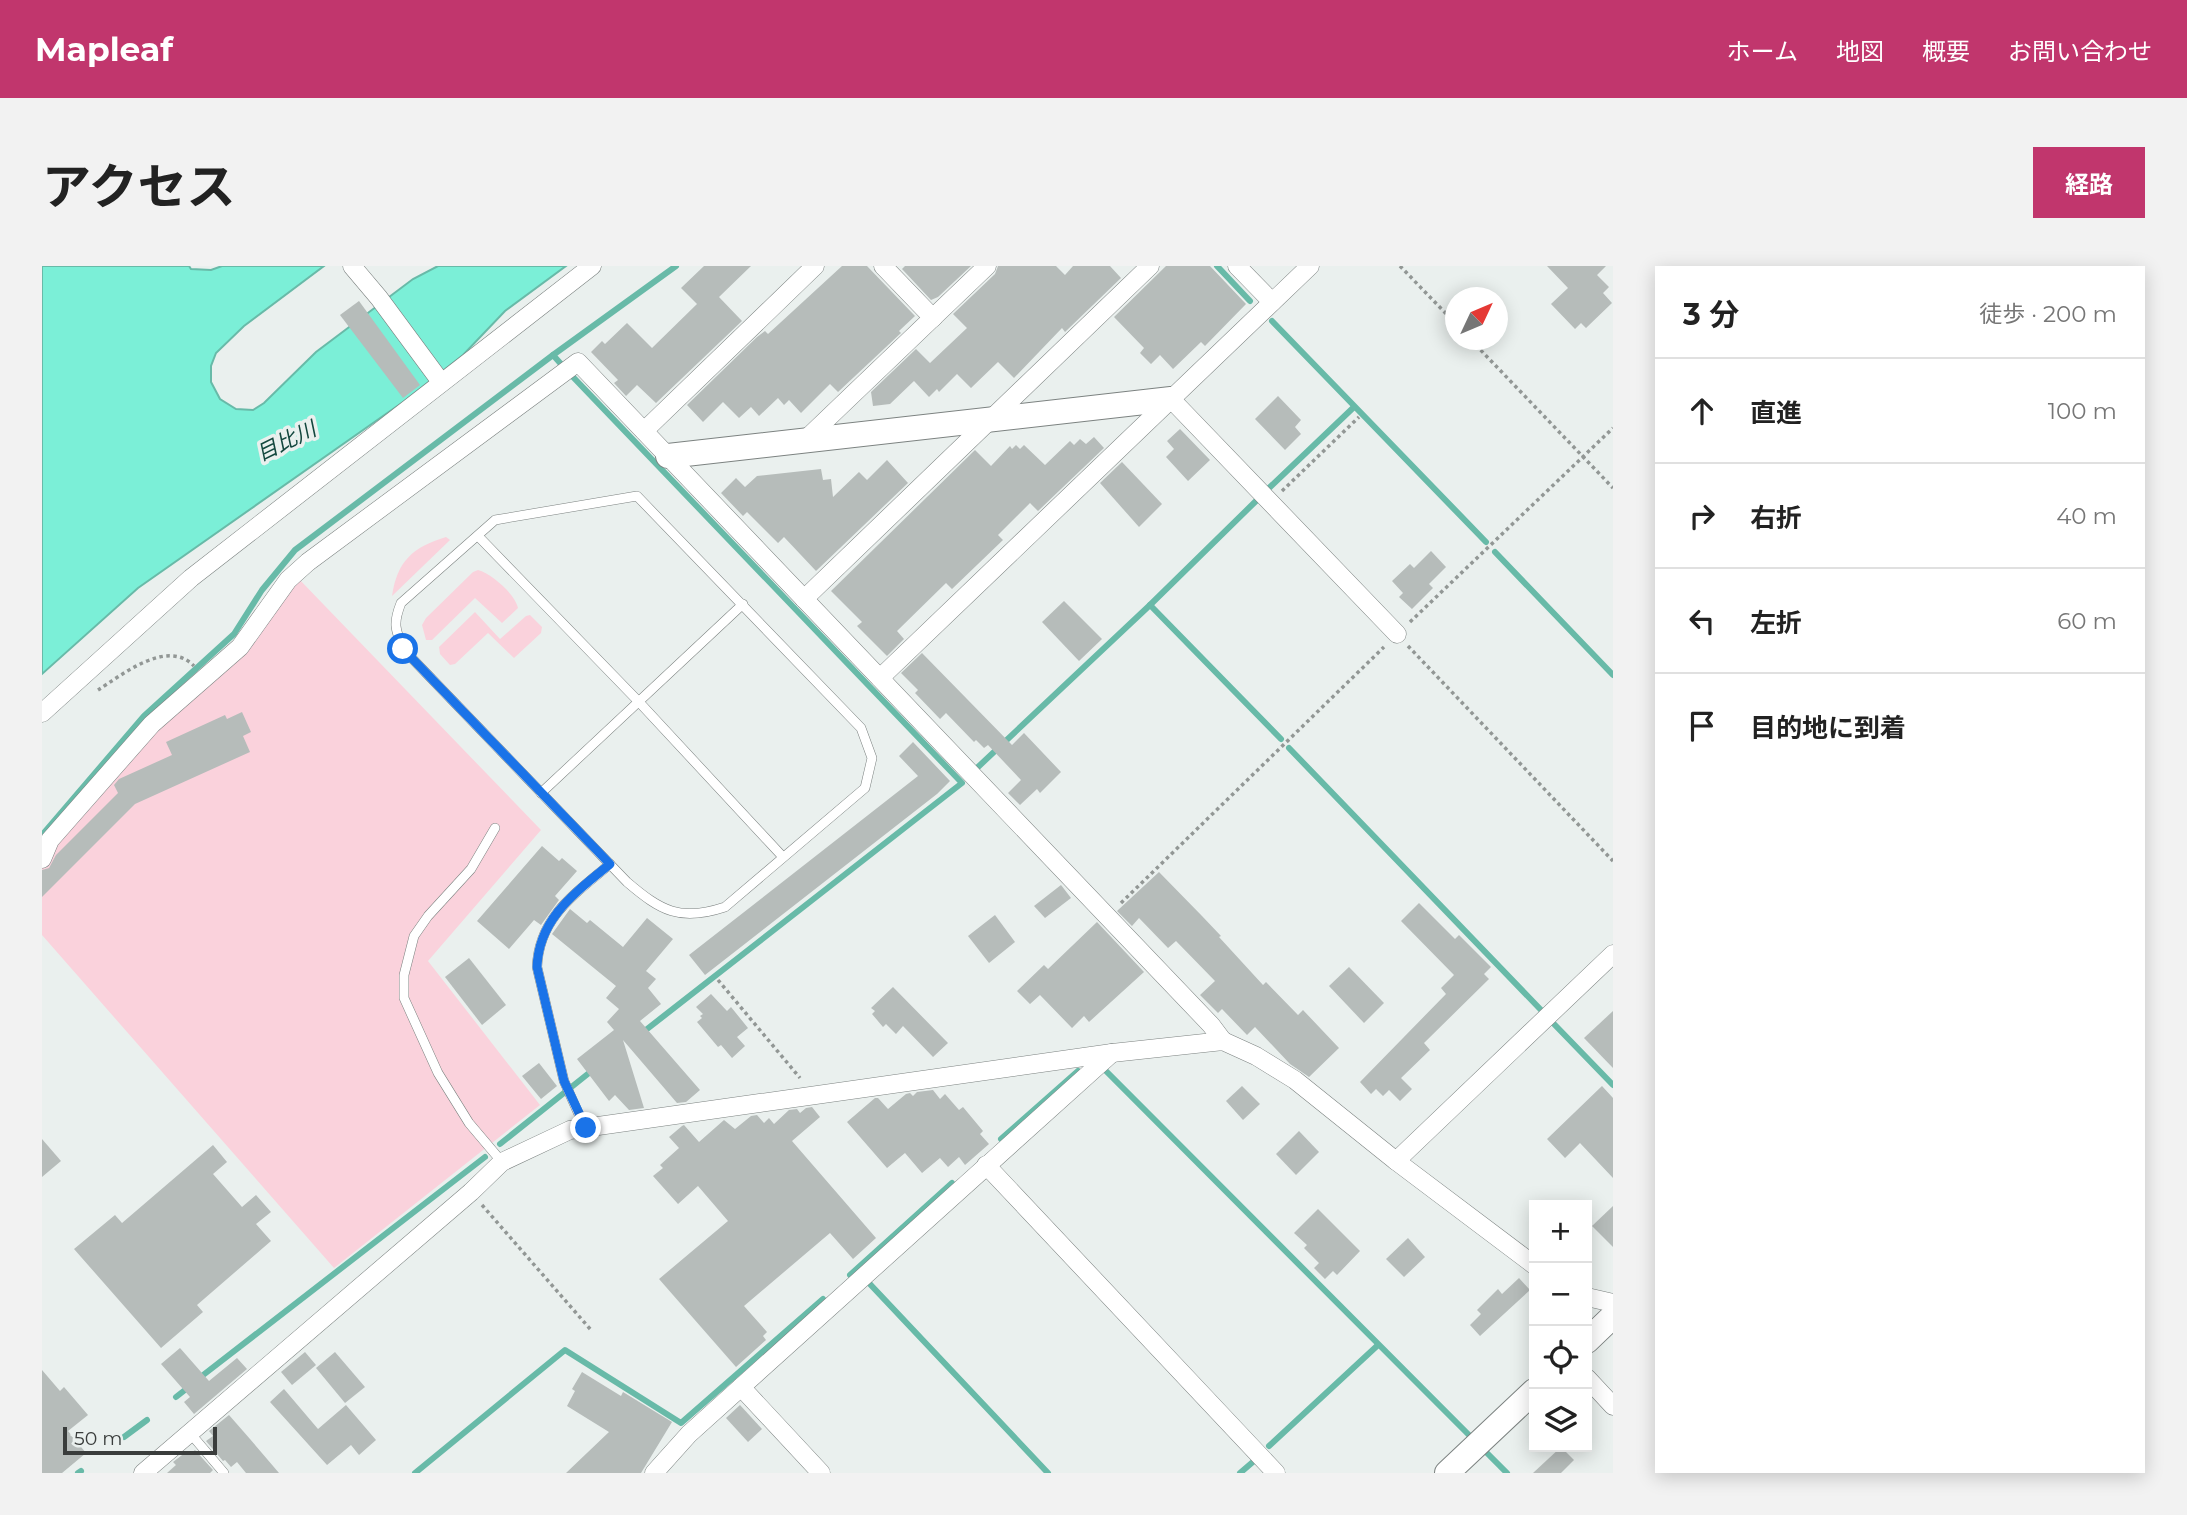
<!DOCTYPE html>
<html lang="ja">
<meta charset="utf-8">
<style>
body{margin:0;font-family:Montserrat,"Noto Sans JP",sans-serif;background:#f2f2f2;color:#222}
.controls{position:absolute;right:21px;bottom:21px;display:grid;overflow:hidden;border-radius:0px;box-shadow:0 4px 18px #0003}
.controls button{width:63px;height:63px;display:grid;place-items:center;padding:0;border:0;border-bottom:2px solid #e0e0e0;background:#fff;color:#222;font:35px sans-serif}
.compass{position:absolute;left:1403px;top:21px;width:63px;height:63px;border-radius:50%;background:#fff;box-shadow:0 4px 18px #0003;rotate:46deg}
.scale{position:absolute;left:21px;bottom:18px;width:154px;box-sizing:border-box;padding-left:7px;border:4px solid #3a3d3c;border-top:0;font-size:19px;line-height:24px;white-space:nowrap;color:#3a3d3c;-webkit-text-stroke:5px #eaf0ee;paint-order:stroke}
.stop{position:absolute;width:21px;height:21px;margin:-16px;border:5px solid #1a73e8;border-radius:50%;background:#fff}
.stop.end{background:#1a73e8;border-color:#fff;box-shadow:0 2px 7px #0008}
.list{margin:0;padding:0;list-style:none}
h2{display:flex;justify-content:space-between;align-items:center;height:91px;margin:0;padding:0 28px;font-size:30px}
h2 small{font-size:23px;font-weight:400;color:#767676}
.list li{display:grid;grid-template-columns:46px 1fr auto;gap:21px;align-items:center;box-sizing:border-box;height:105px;padding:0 28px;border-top:2px solid #e0e0e0}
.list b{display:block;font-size:26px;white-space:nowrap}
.list em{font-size:23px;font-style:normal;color:#767676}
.icon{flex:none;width:38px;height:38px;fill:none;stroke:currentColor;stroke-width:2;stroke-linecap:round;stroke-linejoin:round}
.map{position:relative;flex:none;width:1571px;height:1207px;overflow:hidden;border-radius:0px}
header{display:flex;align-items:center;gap:42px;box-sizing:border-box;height:98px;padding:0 35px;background:#c1366d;color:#fff}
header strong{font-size:33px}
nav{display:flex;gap:38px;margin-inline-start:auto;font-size:24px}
.intro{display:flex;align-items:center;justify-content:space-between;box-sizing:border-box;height:168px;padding:0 42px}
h1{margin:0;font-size:49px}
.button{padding:18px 32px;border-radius:0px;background:#c1366d;color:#fff;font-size:24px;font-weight:700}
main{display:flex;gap:42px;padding:0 42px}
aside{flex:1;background:#fff;border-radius:0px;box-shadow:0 4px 18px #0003}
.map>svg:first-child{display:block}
</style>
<header>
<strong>Mapleaf</strong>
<nav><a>ホーム</a><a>地図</a><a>概要</a><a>お問い合わせ</a></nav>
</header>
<div class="intro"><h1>アクセス</h1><a class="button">経路</a></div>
<main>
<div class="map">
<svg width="1571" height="1207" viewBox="0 0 1571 1207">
<rect width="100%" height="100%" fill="#eaf0ee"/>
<g fill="#fad2dc">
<path d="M404 271 408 274 350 330C355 295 371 281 404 271Z"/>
<path d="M436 304C450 308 473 328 476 342L460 357 433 332 390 374H384L380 359 384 352 431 306Z"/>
<polygon points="256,312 499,564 386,695 498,839 292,1002 0,669 0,597 13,575"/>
<polygon points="433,346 458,373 484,350 488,349 500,361 499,367 472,392 446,367 413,398 408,399 398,388 397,381"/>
</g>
<polygon fill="#7befd7" stroke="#68baa8" stroke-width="2" points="0,0 147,0 149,3 169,4 180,0 282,0 202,60 174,87 169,100 169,116 178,133 194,143 211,144 222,137 274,86 371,13 396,0 524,0 463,45 421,89 361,136 96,322 0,408"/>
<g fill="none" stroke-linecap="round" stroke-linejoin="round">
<g stroke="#68baa8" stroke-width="6">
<polyline points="1175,0 1208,35"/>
<polyline points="1230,55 1444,276"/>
<polyline points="511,89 519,98"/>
<polyline points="531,111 920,517 600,767"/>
<polyline points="1227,222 1312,141"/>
<polyline points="1453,286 1571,409"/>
<polyline points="1108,339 1215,234"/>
<polyline points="1247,482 1500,745"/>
<polyline points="936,501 1108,339 1239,473"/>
<polyline points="0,569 102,450 192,368 220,324 253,284 511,89 634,0"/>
<polyline points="1512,758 1571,819"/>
<polyline points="1064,805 1427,1169"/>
<polyline points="959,873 1036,805"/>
<polyline points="458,878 552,803"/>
<polyline points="808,1009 910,917"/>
<polyline points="826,1016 1006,1207"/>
<polyline points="156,1113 443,891"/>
<polyline points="134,1131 148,1120"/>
<polyline points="82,1171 105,1154"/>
<polyline points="1227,1180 1336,1079"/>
<polyline points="1444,1186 1465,1207"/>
<polyline points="36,1207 39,1205"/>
<polyline points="373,1207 523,1084 639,1157 781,1033"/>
<polyline points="1198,1207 1212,1195"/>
</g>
</g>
<g fill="#b6bcba">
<polygon points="662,0 709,0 677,31 700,55 614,137 595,119 584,130 572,117 576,114 549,86 560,75 563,78 585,57 610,82 655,38 639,22"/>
<polygon points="800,0 825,0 873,50 857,65 859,67 796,126 788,118 759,147 747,134 742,139 736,132 717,150 709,141 697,152 681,136 661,156 645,139 715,71 723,65 726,68"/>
<polygon points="863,0 929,0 896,31 889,34 860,3"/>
<polygon points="956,0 1014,0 1023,9 1031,0 1068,0 1079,12 1023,66 1020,62 972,112 956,96 929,122 915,108 897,126 895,123 887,131 872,115 848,138 831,140 829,126 874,83 888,97 925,62 911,48 953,8"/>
<polygon points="1124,0 1168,0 1204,38 1163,80 1159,76 1131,103 1118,89 1109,98 1098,87 1102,82 1072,51"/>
<polygon points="1505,0 1564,0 1555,9 1567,21 1561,27 1570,37 1544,62 1539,57 1533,63 1509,38 1526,22"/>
<polygon points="317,35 378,119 361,132 298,49"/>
<polygon points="1236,130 1259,154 1253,161 1259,168 1243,184 1213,153"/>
<polygon points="1138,163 1168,194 1146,215 1124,191 1132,183 1125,175"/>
<polygon points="1052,171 1062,182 996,245 988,237 956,269 961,274 910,323 904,317 855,365 862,373 845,390 815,360 820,356 789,325 933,184 949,200 968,180 970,183 974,179 978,183 982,179 1003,199 1028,175 1032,179 1038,173 1044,178"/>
<polygon points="845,194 866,217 774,305 742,271 736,277 705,246 701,250 679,227 694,212 703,221 715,210 779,203 781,214 789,213 791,231 817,206 825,214"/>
<polygon points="1080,196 1120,238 1097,261 1058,217"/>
<polygon points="1389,285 1404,301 1387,318 1391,322 1370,343 1357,331 1361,327 1350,315 1368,298 1372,302"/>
<polygon points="1022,335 1060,373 1037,395 1000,356"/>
<polygon points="880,387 970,479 982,467 1019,506 998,527 995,523 978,539 966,527 979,514 946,479 942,482 934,474 932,476 904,447 898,453 873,427 876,424 859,407"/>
<polygon points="200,446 209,466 201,470 208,486 93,538 0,631 0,604 7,602 14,589 76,527 72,519 77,513 130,489 124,476 183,449 185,453"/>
<polygon points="871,476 908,515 895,528 663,709 647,689 876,510 857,490"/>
<polygon points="500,580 517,595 520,592 535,605 513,630 517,634 499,659 492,654 467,683 435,655"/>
<polygon points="1117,606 1160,650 1179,670 1177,671 1221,719 1224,716 1256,749 1261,744 1297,782 1267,811 1248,798 1213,761 1205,769 1180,743 1176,747 1158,729 1173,715 1134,675 1126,682 1097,652 1090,660 1075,645"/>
<polygon points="1019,619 1029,632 1003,652 992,640"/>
<polygon points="1377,637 1413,673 1417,669 1449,701 1442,708 1447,713 1382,777 1388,784 1359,812 1370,823 1358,835 1347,824 1341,830 1334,823 1329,828 1318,816 1404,728 1399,722 1412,709 1359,655"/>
<polygon points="528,643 545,657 548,654 581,681 605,652 631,673 604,705 614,713 606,722 619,738 598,755 658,824 644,836 635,837 581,774 602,842 587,844 573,829 567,835 535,793 572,764 565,756 577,743 564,732 574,720 510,668"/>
<polygon points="953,649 973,676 947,697 926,670"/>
<polygon points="1055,656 1102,706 1047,756 1042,750 1030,762 998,729 988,738 975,725 1002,699 1006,703"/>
<polygon points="427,692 464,739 440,759 403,711"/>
<polygon points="1307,701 1342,737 1322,757 1287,720"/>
<polygon points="851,721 906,777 891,791 861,760 854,768 844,758 841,761 830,748 833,745 829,742"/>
<polygon points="669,728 685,745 689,741 706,762 695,771 703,780 690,792 679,779 676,781 655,756 660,752 658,750 661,748 654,741"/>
<polygon points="1571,745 1571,802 1542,772"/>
<polygon points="497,797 515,820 499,833 480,810"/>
<polygon points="1200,820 1218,838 1201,854 1184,835"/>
<polygon points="1560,820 1571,832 1571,912 1538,877 1523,892 1505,873"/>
<polygon points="891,824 898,833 903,828 917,844 921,841 941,865 938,868 947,878 923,899 917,891 906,901 898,892 880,907 863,887 845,902 805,856 833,832 836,832 846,843 864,828 868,827 871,830 875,826"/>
<polygon points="770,841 778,851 750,875 834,972 811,993 788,967 702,1040 725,1066 721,1070 724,1074 694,1101 617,1013 686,955 656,920 636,938 611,910 621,902 618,899 637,882 627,871 640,860 642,859 657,876 682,854 693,863 709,850 715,849 722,857 727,852 732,858 747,844 755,843 758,847 764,842"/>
<polygon points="1257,865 1277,886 1254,909 1234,888"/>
<polygon points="0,873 19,895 0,911"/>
<polygon points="171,879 185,896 171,908 200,941 214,929 229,946 214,958 229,975 155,1039 161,1046 119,1082 32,983 73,949 80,957"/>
<polygon points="1571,940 1571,981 1550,960"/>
<polygon points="1276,943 1318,985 1295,1009 1291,1005 1283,1013 1272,1002 1277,997 1262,982 1265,979 1252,967"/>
<polygon points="1366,972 1383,991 1362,1011 1344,993"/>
<polygon points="1477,1012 1488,1024 1438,1070 1428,1059 1439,1048 1435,1044 1456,1023 1460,1028"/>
<polygon points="138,1082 167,1115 195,1092 205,1103 152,1148 142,1136 148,1131 119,1098"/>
<polygon points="263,1086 274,1099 250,1119 239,1106"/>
<polygon points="293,1086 323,1121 303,1137 274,1102"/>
<polygon points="0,1104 18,1125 22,1121 46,1149 26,1165 44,1187 20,1207 0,1207"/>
<polygon points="540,1106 579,1130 581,1126 630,1156 599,1207 524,1207 567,1166 525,1140 533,1125 530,1123"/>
<polygon points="242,1123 276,1163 304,1139 334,1174 317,1189 309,1179 285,1199 228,1136"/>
<polygon points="698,1139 720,1163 706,1176 684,1152"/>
<polygon points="187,1149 208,1173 237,1207 204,1207 195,1196 189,1201 183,1194 181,1195 164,1175 171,1170 167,1165"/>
<polygon points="1519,1181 1532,1194 1519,1207 1491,1207"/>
<polygon points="153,1184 171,1204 168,1207 125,1207 134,1199 131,1196 144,1186 147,1189"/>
</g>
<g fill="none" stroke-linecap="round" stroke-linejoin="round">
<defs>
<g id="lane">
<path d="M595 230 819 462 830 492 823 522 683 641C638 656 619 645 585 616L361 383C353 363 351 357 359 337L453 254Z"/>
<polyline points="436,270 597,436 741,591"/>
<polyline points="499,527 701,338"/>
<polyline points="453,562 429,603 386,650 372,670 362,709 362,732 396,807 427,857 460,896"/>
<path d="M543 862 522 815 495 701C497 651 533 628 568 598"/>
<polyline points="148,1167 182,1207"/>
</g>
<g id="street">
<polyline points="310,0 337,32 399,116"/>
<polyline points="841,0 891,52"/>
<polyline points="1195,0 1230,36"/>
<polyline points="1129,133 1355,368"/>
<polyline points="602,165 773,0"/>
<polyline points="762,175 945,0"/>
<polyline points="762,333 1108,0"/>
<polyline points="838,412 1268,0"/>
<polyline points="0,447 149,312 550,0"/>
<polyline points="0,593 8,574 110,458 198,381 246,314 266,296 536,96 1169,759 1181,775"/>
<polyline points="1354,895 1571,688"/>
<polyline points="944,899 1234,1207"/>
<polyline points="1545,1031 1571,1037"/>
<polyline points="1545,1112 1571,1140"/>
<polyline points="699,1121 779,1207"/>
<polyline points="101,1207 429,926 460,896 528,864 1070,787 1181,775 1214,790 1253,814 1354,895 1492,999"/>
<polyline points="612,1207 647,1168 1070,787"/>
</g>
<g id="secondary">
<polyline points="626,190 1129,133"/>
<polyline points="1545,1075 1571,1050"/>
<polyline points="1405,1207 1492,1125"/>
</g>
</defs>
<use href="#lane" stroke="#7c8280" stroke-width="10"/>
<use href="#street" stroke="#7c8280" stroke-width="19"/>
<use href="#secondary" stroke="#7c8280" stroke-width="26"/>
<g stroke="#929795" stroke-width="3.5" stroke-dasharray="3.5 3.5" stroke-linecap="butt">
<polyline points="1358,0 1414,58"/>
<polyline points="1429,74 1571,222"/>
<polyline points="1240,225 1317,151"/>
<polyline points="1368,356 1571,162"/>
<polyline points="1366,380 1571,595"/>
<path d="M56 424C80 409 125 372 152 400"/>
<polyline points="1079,637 1342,381"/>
<polyline points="676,714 758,812"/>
<polyline points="440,939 549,1064"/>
</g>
<use href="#lane" stroke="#fff" stroke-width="9"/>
<use href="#street" stroke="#fff" stroke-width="18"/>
<use href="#secondary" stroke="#fff" stroke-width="24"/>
</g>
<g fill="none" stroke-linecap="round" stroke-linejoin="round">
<path stroke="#1a73e8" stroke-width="9" d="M361 383 568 598C533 627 497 652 495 701L522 815 544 862"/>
</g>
<g text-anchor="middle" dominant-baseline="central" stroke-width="7" stroke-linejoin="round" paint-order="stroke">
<g font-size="21" font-style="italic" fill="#13473e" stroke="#eaf0ee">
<text transform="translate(244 175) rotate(-26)">目比川</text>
</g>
</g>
</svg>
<div class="controls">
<button>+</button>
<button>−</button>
<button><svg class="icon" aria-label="locate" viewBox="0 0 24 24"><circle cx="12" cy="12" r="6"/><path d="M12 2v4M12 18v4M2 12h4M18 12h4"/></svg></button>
<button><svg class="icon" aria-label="layers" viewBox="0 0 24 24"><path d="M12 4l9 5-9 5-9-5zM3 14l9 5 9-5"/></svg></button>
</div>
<svg class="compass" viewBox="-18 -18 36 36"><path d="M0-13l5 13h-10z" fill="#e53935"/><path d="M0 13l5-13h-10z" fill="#767676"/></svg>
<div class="scale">50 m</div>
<div class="stop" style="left:361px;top:383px"></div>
<div class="stop end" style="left:544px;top:862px"></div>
</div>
<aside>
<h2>3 分<small>徒歩 · 200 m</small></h2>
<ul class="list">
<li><svg class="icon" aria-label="ahead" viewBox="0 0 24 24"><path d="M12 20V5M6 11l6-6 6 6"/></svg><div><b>直進</b></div><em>100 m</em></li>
<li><svg class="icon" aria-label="right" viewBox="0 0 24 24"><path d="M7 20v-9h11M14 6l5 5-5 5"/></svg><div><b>右折</b></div><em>40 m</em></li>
<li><svg class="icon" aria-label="left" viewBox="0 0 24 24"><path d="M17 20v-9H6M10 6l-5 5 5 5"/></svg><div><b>左折</b></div><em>60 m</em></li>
<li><svg class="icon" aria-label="arrive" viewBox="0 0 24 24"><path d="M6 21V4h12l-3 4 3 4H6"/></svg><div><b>目的地に到着</b></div></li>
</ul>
</aside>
</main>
